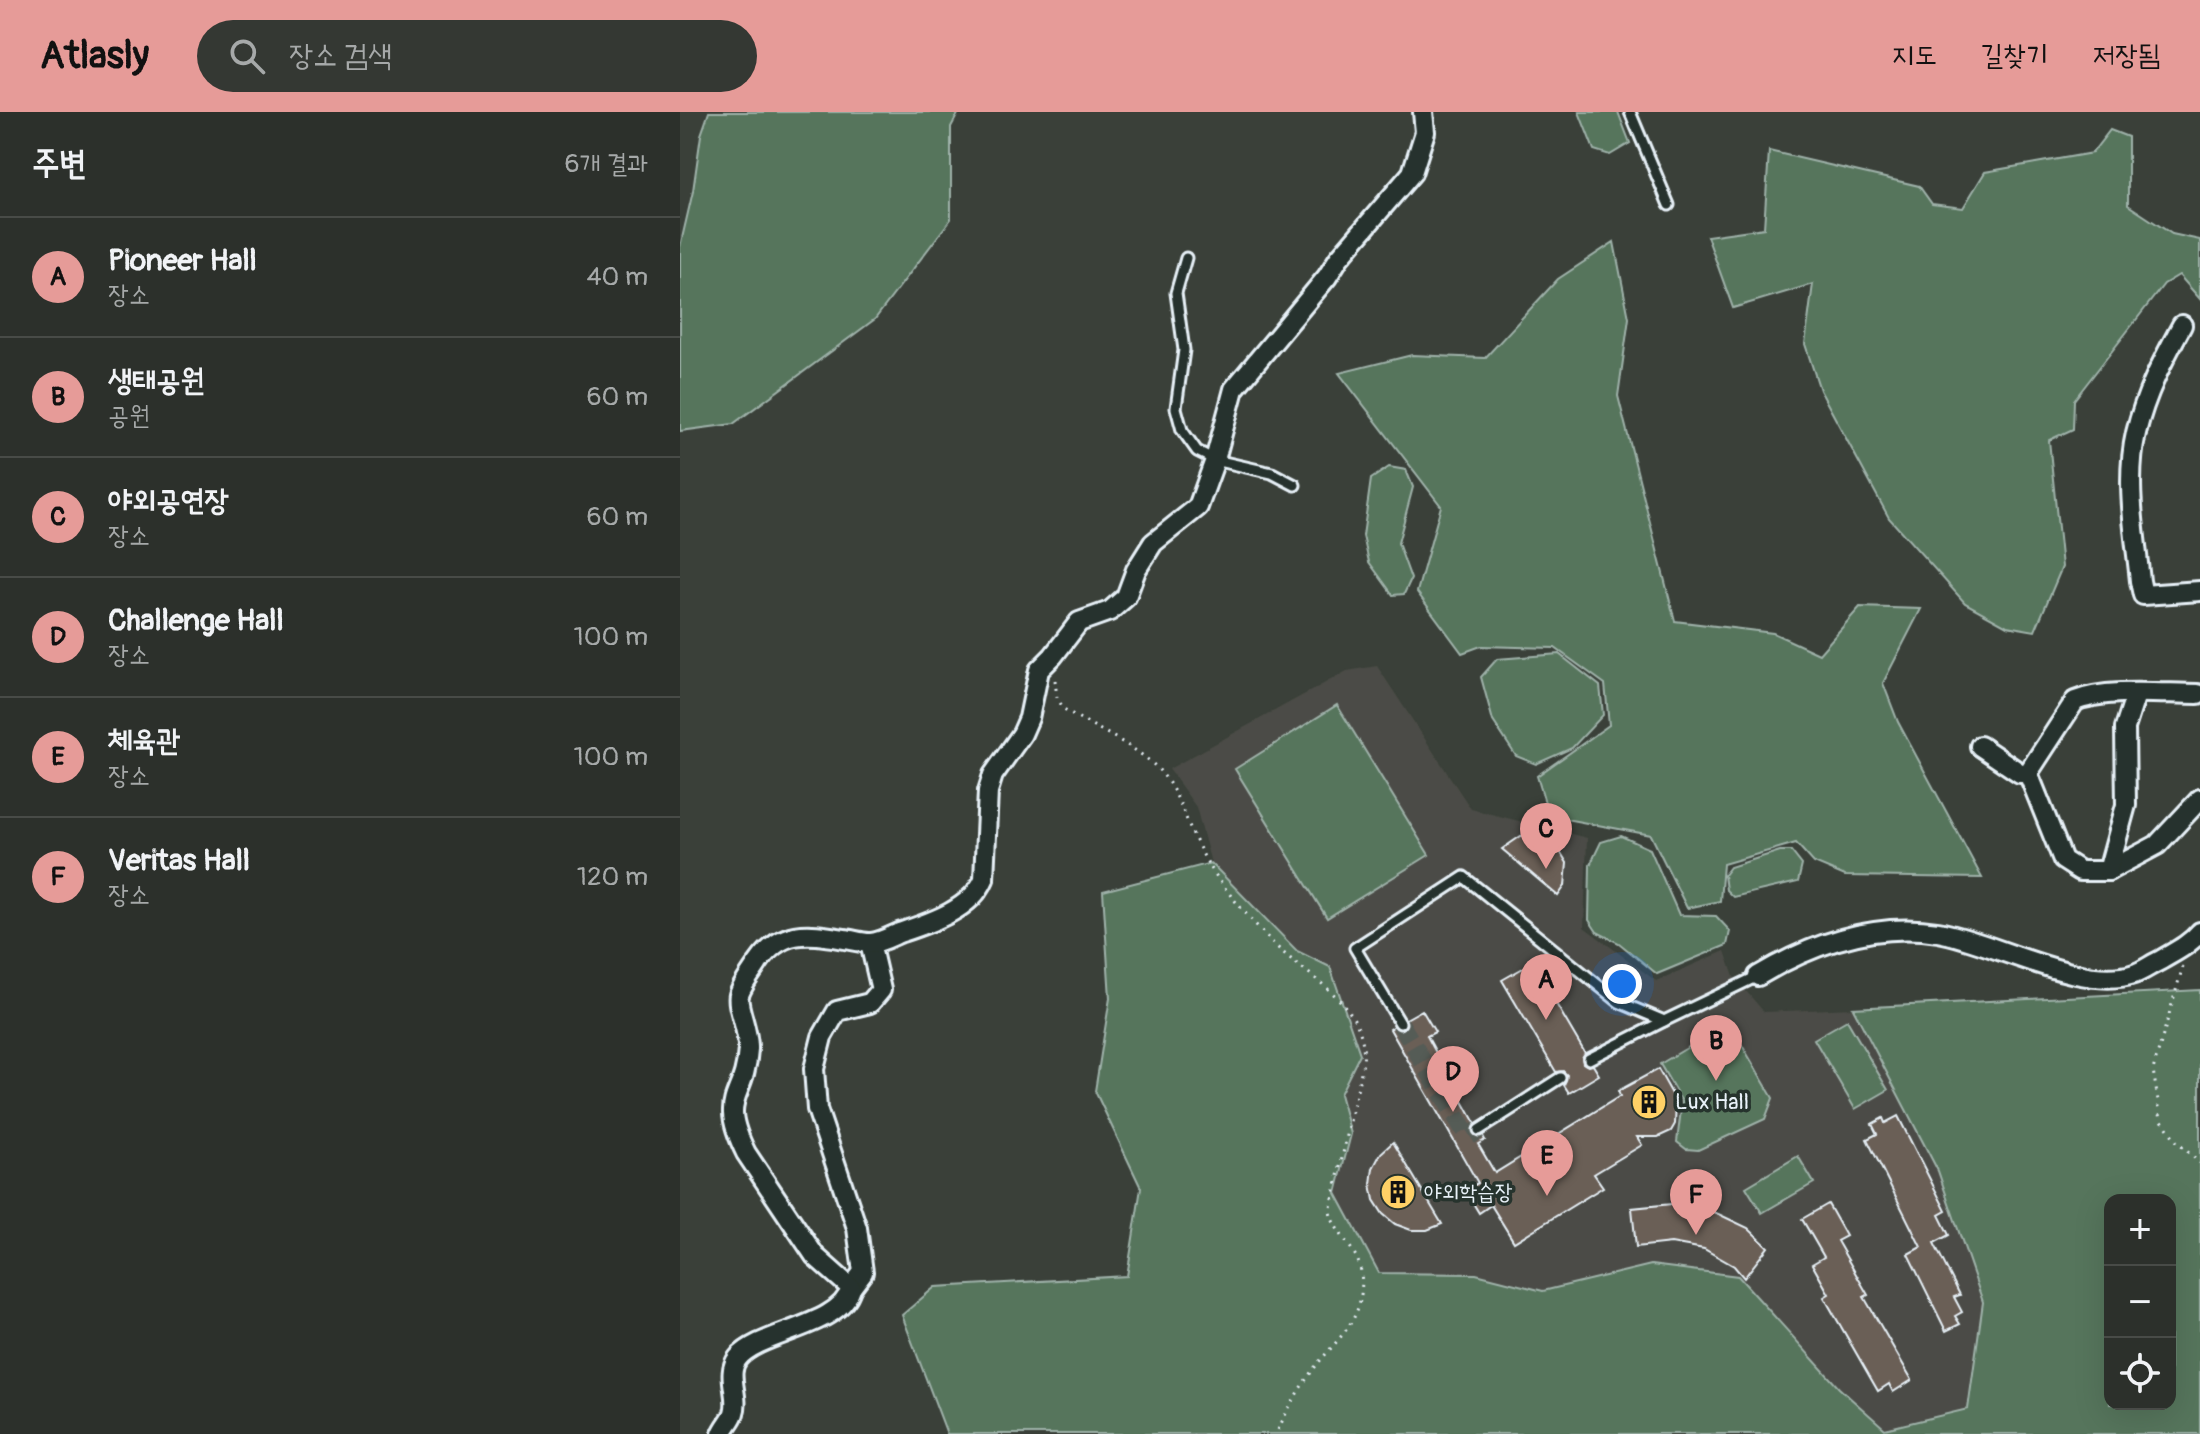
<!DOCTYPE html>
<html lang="ko">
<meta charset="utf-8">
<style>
body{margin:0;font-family:Pangolin,"Poor Story",sans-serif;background:#343833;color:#f1f3f6}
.controls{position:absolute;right:24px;bottom:24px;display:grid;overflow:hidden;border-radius:16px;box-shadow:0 8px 32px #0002}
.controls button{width:72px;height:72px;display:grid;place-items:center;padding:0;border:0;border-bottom:2px solid #484b47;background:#2c302b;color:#f1f3f6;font:40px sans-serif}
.you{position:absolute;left:942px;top:872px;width:28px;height:28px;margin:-20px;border:6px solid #fff;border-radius:50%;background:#1a73e8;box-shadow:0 0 0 12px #1a73e833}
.badge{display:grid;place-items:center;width:52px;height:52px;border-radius:50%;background:#e69b98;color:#111;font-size:26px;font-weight:700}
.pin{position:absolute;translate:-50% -66px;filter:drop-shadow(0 2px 4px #0008)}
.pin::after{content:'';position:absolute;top:42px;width:28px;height:24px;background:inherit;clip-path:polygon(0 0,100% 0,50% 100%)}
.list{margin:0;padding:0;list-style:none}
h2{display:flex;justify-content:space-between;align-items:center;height:104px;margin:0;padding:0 32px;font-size:34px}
h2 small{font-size:26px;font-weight:400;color:#a6a9a9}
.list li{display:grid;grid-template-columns:52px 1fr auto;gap:24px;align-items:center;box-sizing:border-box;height:120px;padding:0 32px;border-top:2px solid #484b47}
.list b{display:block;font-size:30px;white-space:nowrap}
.list p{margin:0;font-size:26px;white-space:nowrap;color:#a6a9a9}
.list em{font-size:26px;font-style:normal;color:#a6a9a9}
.icon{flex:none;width:44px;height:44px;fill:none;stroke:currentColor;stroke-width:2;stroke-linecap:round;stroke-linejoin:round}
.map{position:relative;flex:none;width:1520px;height:1322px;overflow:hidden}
header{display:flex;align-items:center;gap:48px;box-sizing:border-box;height:112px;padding:0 40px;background:#e69b98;color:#111}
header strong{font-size:38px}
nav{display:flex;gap:44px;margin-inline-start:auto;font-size:28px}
.search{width:560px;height:72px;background:#343833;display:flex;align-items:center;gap:20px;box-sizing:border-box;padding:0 28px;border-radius:44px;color:#a6a9a9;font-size:30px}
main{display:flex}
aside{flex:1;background:#2c302b}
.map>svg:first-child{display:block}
</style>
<header>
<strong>Atlasly</strong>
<div class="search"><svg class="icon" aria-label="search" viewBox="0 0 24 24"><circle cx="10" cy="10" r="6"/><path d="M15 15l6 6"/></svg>장소 검색</div>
<nav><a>지도</a><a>길찾기</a><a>저장됨</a></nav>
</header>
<main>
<aside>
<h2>주변<small>6개 결과</small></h2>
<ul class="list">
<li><span class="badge">A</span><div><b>Pioneer Hall</b><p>장소</p></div><em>40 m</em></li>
<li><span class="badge">B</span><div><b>생태공원</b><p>공원</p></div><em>60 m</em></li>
<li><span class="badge">C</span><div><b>야외공연장</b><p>장소</p></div><em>60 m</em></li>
<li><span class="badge">D</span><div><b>Challenge Hall</b><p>장소</p></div><em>100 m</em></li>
<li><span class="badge">E</span><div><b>체육관</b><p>장소</p></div><em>100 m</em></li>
<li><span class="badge">F</span><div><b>Veritas Hall</b><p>장소</p></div><em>120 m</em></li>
</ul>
</aside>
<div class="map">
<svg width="1520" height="1322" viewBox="0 0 1520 1322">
<rect width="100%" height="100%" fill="#3a4039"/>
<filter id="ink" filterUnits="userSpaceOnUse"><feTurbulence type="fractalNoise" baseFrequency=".0125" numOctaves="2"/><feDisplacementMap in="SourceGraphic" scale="16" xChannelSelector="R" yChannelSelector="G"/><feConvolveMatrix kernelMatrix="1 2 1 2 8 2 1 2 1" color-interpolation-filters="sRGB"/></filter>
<g filter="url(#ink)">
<polygon fill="#4b4c46" points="697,554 791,697 907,726 904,815 976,869 1045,839 1054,865 1084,900 1173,896 1258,1059 1314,1216 1288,1297 1205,1317 1159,1276 971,1153 863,1179 796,1162 699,1161 656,1081 671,1022 660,982 679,942 650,855 617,839 531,751 516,695 489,657 667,559"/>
<g fill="#56745c" stroke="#9fb2aa" stroke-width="2" fill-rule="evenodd">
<polygon points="29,0 279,0 271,15 271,107 195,207 53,312 0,319 0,135 13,79 21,23"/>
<polygon points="899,0 938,0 950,31 930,43 914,38"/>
<polygon points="1430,18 1448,25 1448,93 1492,122 1520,128 1520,187 1499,163 1484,172 1394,288 1393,317 1369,328 1382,455 1355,519 1327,514 1285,491 1209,406 1140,278 1125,232 1133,172 1053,196 1027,124 1084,116 1089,39 1239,74 1252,92 1283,96 1305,60 1412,41"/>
<polygon points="934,130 949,206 938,284 995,509 1093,521 1139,542 1180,495 1241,497 1203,571 1218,610 1302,766 1165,764 1134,751 1116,731 1043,752 1040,789 1007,796 971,723 869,704 857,664 929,613 925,572 875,536 801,534 782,541 737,480 761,394 659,261 732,243 805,246 878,167"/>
<polygon points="709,355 726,358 733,375 718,431 731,467 724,482 713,483 689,450 683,424 691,367"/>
<polygon points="879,542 920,574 923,603 892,636 856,652 836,644 813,609 801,565 817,547"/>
<polygon points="657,593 749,743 647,806 555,657"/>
<polygon points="941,724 970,737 999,803 1036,804 1050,819 1047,833 977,862 939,831 917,820 909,808 910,753 921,730"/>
<polygon points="1100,739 1111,739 1122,753 1118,770 1053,785 1046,778 1044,763 1050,755"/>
<path d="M531 751 617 839 650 855 680 942 660 982 671 1022 656 1081 699 1161 796 1162 863 1179 971 1153 1058 1164 1159 1276 1205 1317 1288 1297 1303 1190 1258 1059 1173 896 1520 878V1322H267L222 1203 255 1175 447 1164 461 1076 415 979 430 886 423 779ZM1430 1088H1490V1292H1430Z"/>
<polygon points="1167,908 1208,978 1175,997 1134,927"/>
<polygon points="1049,911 1093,986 1085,1007 1018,1038 1006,1037 997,1030 1002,990 980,952"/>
<polygon points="1118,1044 1134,1071 1082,1101 1066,1075"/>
</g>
<g fill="#6a5e56" stroke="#e8f1f8" stroke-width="2">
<polygon points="853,722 875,731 887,751 885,774 878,784 822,737 841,724"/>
<polygon points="852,851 905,941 902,946 903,951 908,954 913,953 919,963 889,981 884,973 887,963 883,959 876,960 822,868"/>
<polygon points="742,898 755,920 747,924 760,948 767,944 785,978 779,982 795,1011 792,1021 796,1025 803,1024 805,1028 798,1032 815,1061 940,984 938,979 978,957 996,989 995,1012 991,1019 978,1025 957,1025 962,1033 914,1062 923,1075 834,1130 811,1093 799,1101 785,1078 798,1071 710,917 713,915 723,918 727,914 726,907"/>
<polygon points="1218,1004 1266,1099 1259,1103 1269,1123 1254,1131 1280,1183 1274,1185 1282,1200 1275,1204 1280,1212 1266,1219 1228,1142 1241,1135 1187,1027 1197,1022 1192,1012 1203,1006 1205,1011"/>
<polygon points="713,1030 762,1112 747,1118 731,1118 715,1112 703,1102 694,1088 691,1072 693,1056 701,1041"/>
<polygon points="992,1092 1032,1099 1068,1116 1088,1135 1064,1166 1054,1154 1024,1137 991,1131 956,1135 952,1096"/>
<polygon points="1148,1092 1166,1124 1157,1129 1188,1183 1184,1185 1232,1268 1213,1280 1209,1272 1198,1279 1144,1185 1149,1182 1132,1152 1144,1145 1122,1107"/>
</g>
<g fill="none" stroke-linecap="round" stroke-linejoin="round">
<polyline stroke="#545b56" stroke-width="18" stroke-dasharray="18 9" stroke-linecap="butt" points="720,911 788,1025 799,1018"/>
<defs>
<g id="lane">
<polyline points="950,0 989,93"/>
<polyline points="506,146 496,181 504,238 496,296 502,318 517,339 535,348 592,361 615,373"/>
<polyline points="720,911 675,836 784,765 939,890 984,909 1078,864"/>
<polyline points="909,947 984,909"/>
<polyline points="799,1018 880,966"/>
</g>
<g id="street">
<path d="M1502 213C1483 248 1465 282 1456 321 1445 369 1455 421 1460 469L1463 483 1520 479"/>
<path d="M1518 582C1482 582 1428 576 1395 589L1348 661 1383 748 1400 759H1428L1477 733 1520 687"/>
<polyline points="1300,634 1340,661 1348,661"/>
<polyline points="1428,759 1446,693 1445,616 1456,582"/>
<path d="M1078 864C1132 832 1194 810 1258 820 1312 829 1401 880 1454 862 1463 859 1472 852 1481 848 1496 839 1509 833 1520 820"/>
<polyline points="171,1176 183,1160 177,1116 137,997 134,957 142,925 157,899 190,891 201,878 190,831"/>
<path d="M42 1322C45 1314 52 1308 54 1301 60 1284 45 1262 58 1246 80 1219 161 1215 171 1176L135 1144 66 1041C37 982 65 989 68 937 69 918 56 894 59 883 63 871 72 861 78 851 102 816 127 821 165 827 173 828 182 831 190 831 199 831 210 825 219 821 249 811 291 798 304 767L308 679 313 663 342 622 349 606 359 558 373 544 399 510 430 499 446 485 456 458 473 431 518 395 535 348 554 277 647 165 659 146 732 61 745 20 743 0"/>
</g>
</defs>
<use href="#lane" stroke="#e8f1f8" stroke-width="15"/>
<use href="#street" stroke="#e8f1f8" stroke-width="24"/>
<g stroke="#e8f1f8" stroke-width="3" stroke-dasharray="2 6" stroke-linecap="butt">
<path d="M375 568 377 586 384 597C413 616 458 634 480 659 499 681 506 710 519 735 535 768 564 800 589 827 624 865 690 890 683 951L650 1100C655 1122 678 1137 681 1160 687 1211 654 1227 630 1262 616 1281 606 1301 596 1322"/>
<polyline points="1503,854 1473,958 1481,1007 1498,1031 1520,1051"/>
</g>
<use href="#lane" stroke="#26332d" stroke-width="9"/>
<use href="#street" stroke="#26332d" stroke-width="18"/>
</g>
</g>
<defs>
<symbol id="building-disc" viewBox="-11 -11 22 22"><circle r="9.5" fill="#ffd166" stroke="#26332d"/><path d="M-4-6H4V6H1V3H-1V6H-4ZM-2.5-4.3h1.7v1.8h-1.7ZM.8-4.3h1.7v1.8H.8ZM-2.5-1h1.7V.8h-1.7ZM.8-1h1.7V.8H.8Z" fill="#111"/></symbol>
</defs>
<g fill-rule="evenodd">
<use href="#building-disc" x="949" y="970" width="40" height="40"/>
<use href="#building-disc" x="698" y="1060" width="40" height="40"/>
</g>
<g text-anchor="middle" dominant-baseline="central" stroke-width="7" stroke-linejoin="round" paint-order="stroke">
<g font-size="22" fill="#e8f1f8" stroke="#26332d" text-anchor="start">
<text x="995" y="990">Lux Hall</text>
<text x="744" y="1080">야외학습장</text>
</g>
</g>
</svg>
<div class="controls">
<button>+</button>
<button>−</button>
<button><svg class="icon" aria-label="locate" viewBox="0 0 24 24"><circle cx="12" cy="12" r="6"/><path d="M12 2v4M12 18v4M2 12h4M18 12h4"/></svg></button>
</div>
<div class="you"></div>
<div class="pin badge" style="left:866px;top:908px">A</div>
<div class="pin badge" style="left:1036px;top:969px">B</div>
<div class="pin badge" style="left:866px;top:757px">C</div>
<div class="pin badge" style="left:773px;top:1000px">D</div>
<div class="pin badge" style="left:867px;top:1084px">E</div>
<div class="pin badge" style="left:1016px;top:1123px">F</div>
</div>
</main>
